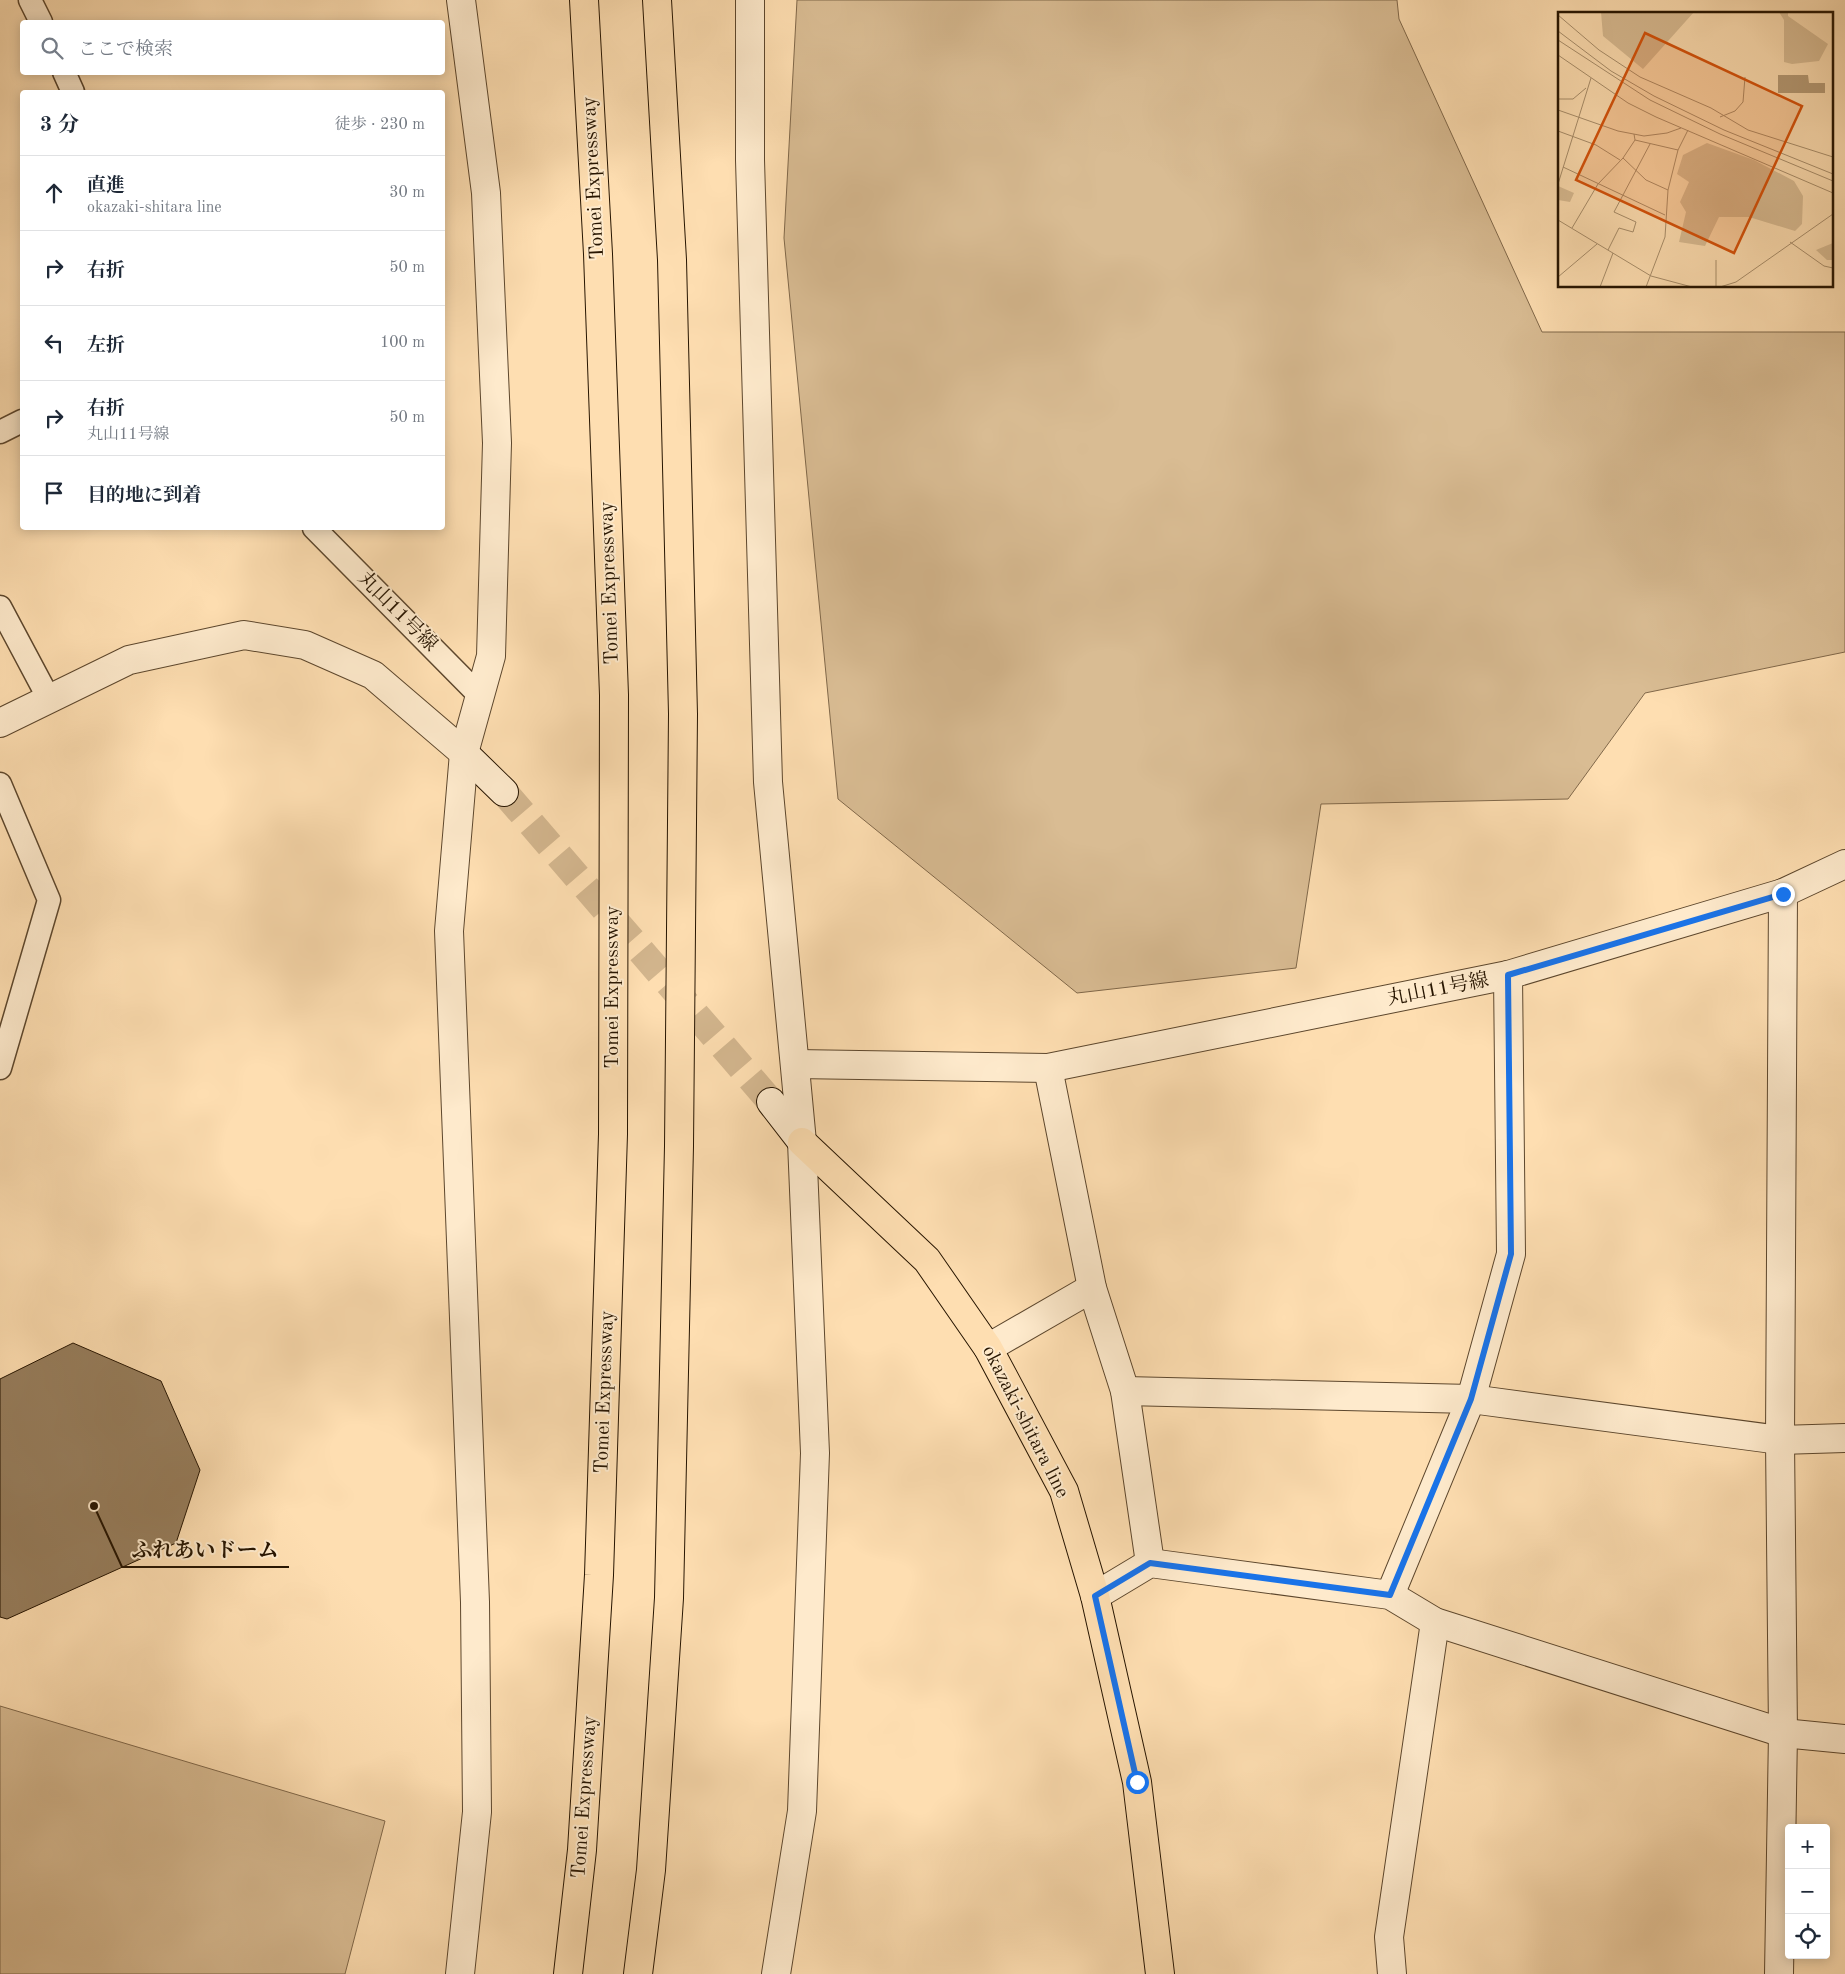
<!DOCTYPE html>
<html lang="ja">
<meta charset="utf-8">
<style>
body{margin:0;font-family:"Old Standard TT","Noto Serif JP",serif;background:#f2f2f3;color:#1f2937}
.controls{position:absolute;right:15px;bottom:15px;display:grid;overflow:hidden;border-radius:5px;box-shadow:0 2px 12px #0003}
.controls button{width:45px;height:45px;display:grid;place-items:center;padding:0;border:0;border-bottom:1px solid #e0e1e3;background:#fff;color:#1f2937;font:25px sans-serif}
.stop{position:absolute;width:15px;height:15px;margin:-11px;border:4px solid #1a73e8;border-radius:50%;background:#fff}
.stop.end{background:#1a73e8;border-color:#fff;box-shadow:0 1px 5px #0008}
.list{margin:0;padding:0;list-style:none}
h2{display:flex;justify-content:space-between;align-items:center;height:65px;margin:0;padding:0 20px;font-size:21px}
h2 small{font-size:16px;font-weight:400;color:#747a83}
.list li{display:grid;grid-template-columns:32px 1fr auto;gap:15px;align-items:center;box-sizing:border-box;height:75px;padding:0 20px;border-top:1px solid #e0e1e3}
.list b{display:block;font-size:19px;white-space:nowrap}
.list p{margin:0;font-size:16px;white-space:nowrap;color:#747a83}
.list em{font-size:16px;font-style:normal;color:#747a83}
.icon{flex:none;width:28px;height:28px;fill:none;stroke:currentColor;stroke-width:2;stroke-linecap:round;stroke-linejoin:round}
.map{position:relative;flex:none;width:1845px;height:1974px;overflow:hidden}
.search{position:absolute;background:#fff;box-shadow:0 2px 12px #0003;left:20px;top:20px;width:425px;height:55px;display:flex;align-items:center;gap:12px;box-sizing:border-box;padding:0 18px;border-radius:5px;color:#747a83;font-size:19px}
.panel{position:absolute;background:#fff;box-shadow:0 2px 12px #0003;left:20px;top:90px;width:425px;height:440px;border-radius:5px}
.map>svg:first-child{display:block}
</style>
<div class="map">
<svg width="1845" height="1974" viewBox="0 0 1845 1974">
<rect width="100%" height="100%" fill="#fedeb1"/>
<filter id="stains"><feTurbulence type="fractalNoise" baseFrequency=".004" numOctaves="4"/><feColorMatrix values="0 0 0 0 .2 0 0 0 0 .09 0 0 0 0 .02 0 0 0 .5 -.17"/></filter>
<radialGradient id="worn" r=".72"><stop offset=".6" stop-color="#630" stop-opacity="0"/><stop offset="1" stop-color="#630" stop-opacity=".3"/></radialGradient>
<g fill="#d9bc93" stroke="#80684a">
<polygon points="797,0 1397,0 1399,19 1542,332 1845,332 1845,652 1645,693 1568,799 1321,804 1296,968 1077,993 838,799 784,238"/>
<polygon points="0,1706 385,1821 345,1974 0,1974"/>
</g>
<polygon fill="#977e5d" stroke="#271501" points="73,1343 161,1381 200,1470 176,1543 7,1619 0,1617 0,1379"/>
<g fill="none" stroke-linecap="round" stroke-linejoin="round">
<polyline stroke="#d3b68e" stroke-width="28" stroke-dasharray="28 14" stroke-linecap="butt" points="504,792 771,1102"/>
<defs>
<g id="lane">
<polyline points="30,0 41,22"/>
<polyline points="64,72 73,92"/>
<polyline points="0,432 22,421"/>
<polyline points="314,528 480,696"/>
<polyline points="0,607 49,699"/>
<polyline points="0,784 49,900 0,1068"/>
</g>
<g id="street">
<polyline points="750,0 750,160 768,782 802,1142 815,1453 802,1811 776,1974"/>
<polyline points="0,723 129,660 244,635 305,645 373,675 464,753"/>
<polyline points="796,1064 1048,1068 1508,975 1783,893 1845,864"/>
<polyline points="1048,1068 1092,1288 1125,1391 1150,1563"/>
<polyline points="988,1348 1092,1288"/>
<polyline points="1125,1391 1471,1399 1780,1440 1845,1438"/>
<polyline points="1390,1595 1471,1399 1511,1254 1508,975"/>
<polyline points="1095,1596 1150,1563 1390,1595 1435,1622 1783,1733 1845,1739"/>
<polyline points="460,1974 477,1812 475,1602 449,931 464,753 491,656 497,443 486,193 461,0"/>
<polyline points="1392,1974 1389,1937 1435,1622"/>
<polyline points="1779,1974 1783,1733 1780,1440 1783,893"/>
</g>
<g id="secondary">
<polyline points="464,753 504,792"/>
<polyline points="771,1102 802,1142"/>
</g>
<polyline id="primary" points="802,1142 927,1260 988,1348 1064,1491 1095,1596 1137,1782 1160,1974"/>
<g id="highway">
<polyline points="568,1974 582,1850 599,1575 613,1134 614,695 598,254 584,0"/>
<polyline points="638,1974 651,1870 669,1598 679,1146 683,714 672,260 657,0"/>
</g>
</defs>
<use href="#lane" stroke="#5d472d" stroke-width="25"/>
<use href="#street" stroke="#5d472d" stroke-width="30"/>
<use href="#secondary" stroke="#271501" stroke-width="30"/>
<use href="#primary" stroke="#271501" stroke-width="30"/>
<use href="#highway" stroke="#271501" stroke-width="30"/>
<use href="#lane" stroke="#feeacc" stroke-width="22"/>
<use href="#street" stroke="#feeacc" stroke-width="28"/>
<use href="#secondary" stroke="#feeacc" stroke-width="28"/>
<use href="#primary" stroke="#fedeb1" stroke-width="28"/>
<use href="#highway" stroke="#fedeb1" stroke-width="28"/>
</g>
<g fill="none" stroke-linecap="round" stroke-linejoin="round">
<polyline stroke="#1a73e8" stroke-width="6" points="1137,1782 1095,1596 1150,1563 1390,1595 1471,1399 1511,1254 1508,975 1783,894"/>
</g>
<g text-anchor="middle" dominant-baseline="central" stroke-width="4" stroke-linejoin="round" paint-order="stroke">
<g font-size="20" fill="#271501" stroke="#feeacc">
<text transform="translate(594 178) rotate(-93)">Tomei Expressway</text>
<text transform="translate(610 583) rotate(-92)">Tomei Expressway</text>
<text transform="translate(397 612) rotate(45)">丸山11号線</text>
<text transform="translate(613 987) rotate(-90)">Tomei Expressway</text>
<text transform="translate(1438 990) rotate(-11)">丸山11号線</text>
<text transform="translate(605 1392) rotate(-88)">Tomei Expressway</text>
<text transform="translate(1025 1422) rotate(63)">okazaki-shitara line</text>
<text transform="translate(585 1797) rotate(-86)">Tomei Expressway</text>
</g>
</g>
<g transform="translate(1558 12)">
<rect width="275" height="275" fill="#fedeb1"/>
<path d="M43 0H136L85 57 45 24ZM221 0H230V4L270 32 261 49 234 52 226 50V8ZM149 131 196 148 236 169 245 184 244 212 237 219 191 205H161L147 234 121 230 128 200 122 190 131 170 119 162 125 143ZM0 174 16 181 12 190 0 188ZM275 231V248H269L258 238Z" fill="#d9bc93"/>
<path d="M220 63H250L251 71H267V81H220Z" fill="#b59a75"/>
<path fill="none" stroke="#a88e6b" stroke-width="1" d="M0 3 41 38 82 65 153 96 190 118 275 145M0 19 53 59 96 84 166 118 275 162M0 28 92 88 162 122 275 169M0 43 70 91 98 105 275 181M0 87H15L28 76M0 98 60 119 86 124 109 121 123 116M162 105 177 99 185 90 187 65M0 119 38 133 62 148M77 128 120 138M65 146 88 168 110 178M5 155 107 203M0 172 33 66M0 208 93 264 134 275M14 216 40 172 65 146 77 128 76 122M232 230 266 254 275 256M50 238 61 216 75 220 78 210 56 200 92 132M0 265 39 232M42 275 55 241M88 275 107 225 110 178 120 138 130 118M158 275V248M162 275 178 270 275 202"/>
<path fill="#d5520b" fill-opacity="0.15" stroke="#d5520b" stroke-width="2.5" d="M87 21 244 94 176 241 18 168Z"/>
<rect width="275" height="275" fill="none" stroke="#271501" stroke-width="2.5"/>
</g>
<path fill="none" stroke="#271501" stroke-width="2" d="M94 1506L122 1567H289"/>
<circle fill="#271501" stroke="#feeacc" stroke-width="2" cx="94" cy="1506" r="5"/>
<g font-size="21" text-anchor="middle" font-weight="bold" fill="#271501" stroke="#feeacc" stroke-width="4" stroke-linejoin="round" paint-order="stroke">
<text x="205" y="1557">ふれあいドーム</text>
</g>
<rect width="100%" height="100%" filter="url(#stains)"/>
<rect width="100%" height="100%" fill="url(#worn)"/>
</svg>
<div class="controls">
<button>+</button>
<button>−</button>
<button><svg class="icon" aria-label="locate" viewBox="0 0 24 24"><circle cx="12" cy="12" r="6"/><path d="M12 2v4M12 18v4M2 12h4M18 12h4"/></svg></button>
</div>
<div class="stop" style="left:1137px;top:1782px"></div>
<div class="stop end" style="left:1783px;top:894px"></div>
<div class="search"><svg class="icon" aria-label="search" viewBox="0 0 24 24"><circle cx="10" cy="10" r="6"/><path d="M15 15l6 6"/></svg>ここで検索</div>
<section class="panel">
<h2>3 分<small>徒歩 · 230 m</small></h2>
<ul class="list">
<li><svg class="icon" aria-label="ahead" viewBox="0 0 24 24"><path d="M12 20V5M6 11l6-6 6 6"/></svg><div><b>直進</b><p>okazaki-shitara line</p></div><em>30 m</em></li>
<li><svg class="icon" aria-label="right" viewBox="0 0 24 24"><path d="M7 20v-9h11M14 6l5 5-5 5"/></svg><div><b>右折</b></div><em>50 m</em></li>
<li><svg class="icon" aria-label="left" viewBox="0 0 24 24"><path d="M17 20v-9H6M10 6l-5 5 5 5"/></svg><div><b>左折</b></div><em>100 m</em></li>
<li><svg class="icon" aria-label="right" viewBox="0 0 24 24"><path d="M7 20v-9h11M14 6l5 5-5 5"/></svg><div><b>右折</b><p>丸山11号線</p></div><em>50 m</em></li>
<li><svg class="icon" aria-label="arrive" viewBox="0 0 24 24"><path d="M6 21V4h12l-3 4 3 4H6"/></svg><div><b>目的地に到着</b></div></li>
</ul>
</section>
</div>
